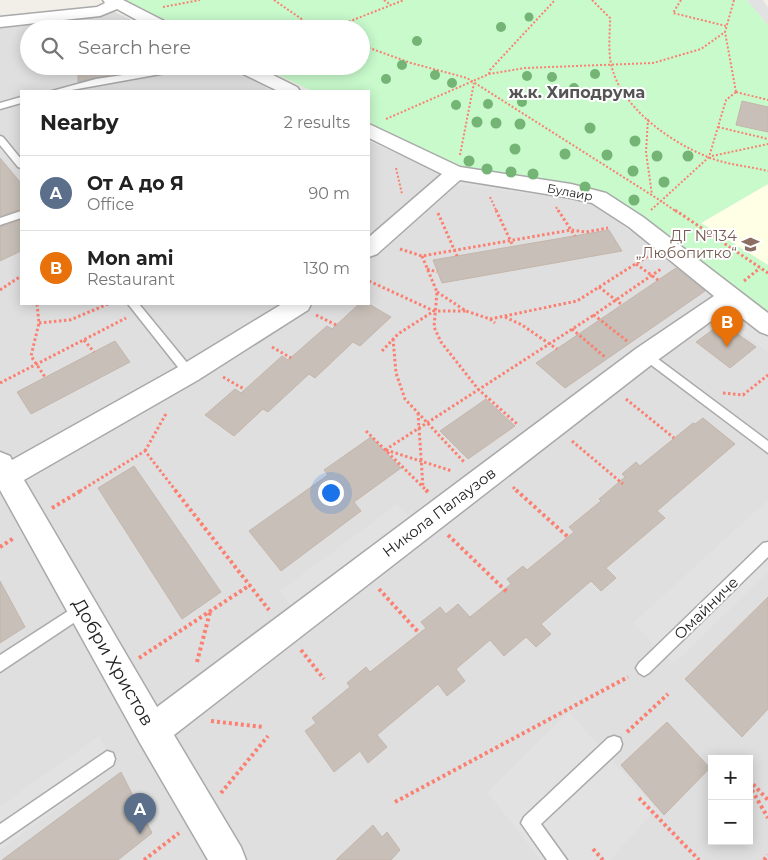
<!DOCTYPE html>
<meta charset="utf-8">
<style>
body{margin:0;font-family:Montserrat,sans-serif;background:#f2f2f2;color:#222}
.controls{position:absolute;right:15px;bottom:15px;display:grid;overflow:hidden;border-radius:0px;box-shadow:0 2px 12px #0003}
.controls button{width:45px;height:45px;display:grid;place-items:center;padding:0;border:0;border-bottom:1px solid #e0e0e0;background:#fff;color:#222;font:25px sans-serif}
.you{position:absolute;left:330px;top:492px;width:18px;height:18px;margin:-12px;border:4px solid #fff;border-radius:50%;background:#1a73e8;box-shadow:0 0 0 8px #1a73e833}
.badge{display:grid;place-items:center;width:32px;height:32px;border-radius:50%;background:#d40000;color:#fff;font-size:16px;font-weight:700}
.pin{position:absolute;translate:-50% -41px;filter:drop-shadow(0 1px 2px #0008)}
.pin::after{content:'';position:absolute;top:26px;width:18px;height:15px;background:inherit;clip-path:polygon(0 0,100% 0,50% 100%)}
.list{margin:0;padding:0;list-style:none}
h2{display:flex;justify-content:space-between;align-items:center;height:65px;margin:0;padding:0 20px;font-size:21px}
h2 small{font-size:16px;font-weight:400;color:#767676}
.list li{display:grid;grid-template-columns:32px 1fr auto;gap:15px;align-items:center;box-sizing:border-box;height:75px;padding:0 20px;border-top:1px solid #e0e0e0}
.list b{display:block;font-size:19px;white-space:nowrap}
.list p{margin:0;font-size:16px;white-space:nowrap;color:#767676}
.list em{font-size:16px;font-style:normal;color:#767676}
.icon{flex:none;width:28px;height:28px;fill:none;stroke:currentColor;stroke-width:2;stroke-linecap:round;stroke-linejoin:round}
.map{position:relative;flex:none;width:768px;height:860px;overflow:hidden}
.search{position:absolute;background:#fff;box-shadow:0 2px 12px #0003;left:20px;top:20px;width:350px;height:55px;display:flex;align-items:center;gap:12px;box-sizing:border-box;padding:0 18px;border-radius:28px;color:#767676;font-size:19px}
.panel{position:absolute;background:#fff;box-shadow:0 2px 12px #0003;left:20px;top:90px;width:350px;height:215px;border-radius:0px}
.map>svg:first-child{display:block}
</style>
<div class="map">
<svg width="768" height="860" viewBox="0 0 768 860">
<rect width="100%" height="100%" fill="#f2efe9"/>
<path fill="#e0dfdf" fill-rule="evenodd" d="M113 11 149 29H29V66H225L273 91H21V304H369V141L457 180 456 184 545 192 572 197 594 204 718 294 706 306 768 351V860H0V25ZM712 759H749V841H712Z"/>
<polygon fill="#ffffe5" points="768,184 768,265 701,223"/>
<polygon fill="#c8facc" points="125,0 747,0 768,25 768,184 701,223 768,265 768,313 603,194 472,170 413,147 369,122 369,91 312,91 259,66 361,66 361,29 182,29"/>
<g fill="#e2e2e2">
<polygon points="747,0 763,0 768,8 768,25"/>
<polygon points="457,180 545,192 536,195 456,184"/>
<polygon points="733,311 768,336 768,351 725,319"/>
<polygon points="768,500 768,572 674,664 633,623"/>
<polygon points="397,504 410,518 292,607 280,591"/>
<polygon points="569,712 656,809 610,860 541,860 487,792"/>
<polygon points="99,736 114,767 0,850 0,806"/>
</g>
<g fill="#c7bfb8" stroke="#c4b6ab">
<polygon points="78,66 109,66 110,75 78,82"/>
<polygon points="742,101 768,107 768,132 736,125"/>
<polygon points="0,158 21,183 21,209 0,216"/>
<polygon points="21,220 21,251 0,261 0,227"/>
<polygon points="609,230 622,251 442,283 433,260"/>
<polygon points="676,268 705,291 565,388 536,363"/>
<polygon points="359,304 369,304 391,317 360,346 353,342 315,378 309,374 268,412 263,409 234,436 205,415 235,389 241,393 282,356 288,360 327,326 332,329"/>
<polygon points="722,323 756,347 730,368 696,342"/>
<polygon points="115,341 130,362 31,414 17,392"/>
<polygon points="486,399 515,426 468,459 440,431"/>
<polygon points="703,418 735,444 657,511 665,518 606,568 616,578 601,591 591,581 541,624 551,634 536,647 526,637 504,656 490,640 456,669 465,681 447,696 438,684 377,735 387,747 368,763 360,751 334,772 305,731 316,723 312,718 350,687 347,683 366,667 370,672 426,628 421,622 440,607 446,614 458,604 470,617 511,584 507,579 523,566 527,570 574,532 569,527 601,501 599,499 625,477 622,474 636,462 640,466 693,423 695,424"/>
<polygon points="371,437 401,468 354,502 361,511 281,571 249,531 328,475 324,470"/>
<polygon points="134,466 221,592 182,619 98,488"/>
<polygon points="0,581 25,627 0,643"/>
<polygon points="768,597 768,709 742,737 685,679"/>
<polygon points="667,722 710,768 664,815 621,765"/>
<polygon points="121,772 152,833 118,860 2,860"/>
<polygon points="373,825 382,837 387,832 400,850 391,860 336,860"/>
</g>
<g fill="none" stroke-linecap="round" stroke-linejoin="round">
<defs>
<g id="lane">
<polygon points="183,66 205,66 66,91 52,91 96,79"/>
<polygon points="21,97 21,103 0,109 0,103"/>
<polygon points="0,136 3,137 21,159 21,168 18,167 0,145"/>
<polygon points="21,211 21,218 0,225 0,218"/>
<polygon points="128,304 139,304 193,370 195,373 193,376 185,376"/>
<polygon points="646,350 768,441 768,453 642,358 640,355"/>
<polygon points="768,542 768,557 649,673 644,676 639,673 636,668 639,663 763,543"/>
<polygon points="82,602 87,604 89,609 87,614 0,672 0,655"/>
<polygon points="614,736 620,738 622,744 620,750 541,824 567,860 547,860 521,823 524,817 608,738"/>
<polygon points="107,751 113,753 115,759 113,765 0,843 0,824"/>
</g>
<g id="street">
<polygon points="103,0 123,0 172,25 174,29 153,29 117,9 100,16 0,27 0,17 97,7 105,3"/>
<polygon points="232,66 255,66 297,87 300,91 278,91 235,70"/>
<polygon points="369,124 460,167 571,184 606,193 643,217 768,313 768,335 760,332 729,308 655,362 174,735 241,847 246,860 208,860 140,743 0,490 0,452 10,456 12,460 180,366 282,304 311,304 308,310 198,380 24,480 157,707 637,348 714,296 629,227 592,203 571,198 460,180 377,254 369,257 369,237 442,174 369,138"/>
</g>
</defs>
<use href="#lane" stroke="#a9a9a9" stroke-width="3"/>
<use href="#street" stroke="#a9a9a9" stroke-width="3"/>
<g stroke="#fa8072" stroke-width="2" stroke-dasharray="2 2" stroke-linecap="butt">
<polyline points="274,0 316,29"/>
<polyline points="384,0 391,5"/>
<path d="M592 0 610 18C610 33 608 49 611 64 620 107 670 142 708 157 727 165 748 166 768 171"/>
<polyline points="681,0 673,13 726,26"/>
<polyline points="734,0 725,32 736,92"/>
<polyline points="163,7 200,0"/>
<polyline points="330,29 404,0"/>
<polyline points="361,45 411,63 467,78 661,201 709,157 726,100 736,92"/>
<polyline points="489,74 490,70 555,0"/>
<polyline points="736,92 768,100"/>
<polyline points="386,119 489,74 525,68 653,63 701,49 725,32"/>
<polyline points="648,119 646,152 652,195"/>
<polyline points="718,127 768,139"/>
<polyline points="460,155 474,83"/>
<polyline points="712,156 768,144"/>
<polyline points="396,168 402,194"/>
<polyline points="490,197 497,212"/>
<polyline points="556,207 559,212"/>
<polyline points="651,210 661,201 677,212"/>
</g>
<g stroke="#fa8072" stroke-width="3" stroke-dasharray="2.5 2.5" stroke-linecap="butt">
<polyline points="496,210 513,246"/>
<polyline points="558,210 575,236"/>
<polyline points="675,210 768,273"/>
<polyline points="438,213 457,256"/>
<polyline points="400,249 422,256 571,230 586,232 608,228"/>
<polyline points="422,256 437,292 434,327 441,342 478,389 517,424"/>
<polyline points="636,264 658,280"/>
<polyline points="427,269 437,272"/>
<polyline points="369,281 434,311"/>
<polyline points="744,281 760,268"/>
<polyline points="599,287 621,304"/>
<polyline points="0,290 21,276"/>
<polyline points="437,292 466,311 490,319 495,323"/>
<polyline points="37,304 39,323 31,356 45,377"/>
<polyline points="316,315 336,325"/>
<polyline points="505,317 522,325 557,349"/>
<polyline points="490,319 577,301 648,256"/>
<polyline points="39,323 70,320 108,304"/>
<polyline points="572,329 605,357"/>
<polyline points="393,339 396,373 405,399 465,463"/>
<polyline points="84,340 94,352"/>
<polyline points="627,341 594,315 661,269"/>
<polyline points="272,347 291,358"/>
<polyline points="382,351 398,334 434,311 466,311"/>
<polyline points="223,377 244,389"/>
<polyline points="0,383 126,318"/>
<polyline points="723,393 743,395 768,375"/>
<polyline points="626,399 674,438"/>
<polyline points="418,413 423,487"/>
<polyline points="366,431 427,491"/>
<polyline points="572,441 623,484"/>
<polyline points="385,450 594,315"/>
<polyline points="386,450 452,471"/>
<polyline points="145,451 167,412"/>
<polyline points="513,487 517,491"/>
<polyline points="80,491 145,451 176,491"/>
</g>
<g stroke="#fa8072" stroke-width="4" stroke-dasharray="3 3" stroke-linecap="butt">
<polyline points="175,490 269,610"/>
<polyline points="426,490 428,492"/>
<polyline points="516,490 568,537"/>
<polyline points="52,508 82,490"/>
<polyline points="448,535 507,592"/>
<polyline points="0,547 14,538"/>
<polyline points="379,589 419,633"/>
<polyline points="301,650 324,679"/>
<polyline points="139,658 250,585"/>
<polyline points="197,662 210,612"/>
<polyline points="211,721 263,727"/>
<polyline points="627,732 668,694"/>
<polyline points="749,780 768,800"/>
<polyline points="749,785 768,818"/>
<polyline points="221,793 268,736"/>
<polyline points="639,798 699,860"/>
<polyline points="395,802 628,677"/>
<polyline points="593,849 603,860"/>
<polyline points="144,860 179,833"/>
<polyline points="764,860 768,855"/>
</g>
<use href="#lane" fill="#fff" fill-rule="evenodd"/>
<use href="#street" fill="#fff" fill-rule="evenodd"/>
</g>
<g fill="#74b475">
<circle cx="529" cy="17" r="4.5"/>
<circle cx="501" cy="27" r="5"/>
<circle cx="417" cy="41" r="5"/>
<circle cx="402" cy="65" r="5"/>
<circle cx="595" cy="74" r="5"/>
<circle cx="435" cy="75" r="5"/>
<circle cx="527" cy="76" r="5"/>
<circle cx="552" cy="77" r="5"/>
<circle cx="386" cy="79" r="5"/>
<circle cx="452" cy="83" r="5"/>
<circle cx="574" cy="88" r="5"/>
<circle cx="522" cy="102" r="5"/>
<circle cx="488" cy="104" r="5"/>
<circle cx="456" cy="105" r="5"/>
<circle cx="477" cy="122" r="5.5"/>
<circle cx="496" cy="123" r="5.5"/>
<circle cx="520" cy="124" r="5.5"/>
<circle cx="590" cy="128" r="5.5"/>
<circle cx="635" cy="141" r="5.5"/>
<circle cx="515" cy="149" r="5.5"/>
<circle cx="565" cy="154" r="5.5"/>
<circle cx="607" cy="155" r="5.5"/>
<circle cx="657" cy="156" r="5.5"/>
<circle cx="688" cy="156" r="5.5"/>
<circle cx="469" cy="161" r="5.5"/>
<circle cx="487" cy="169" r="5.5"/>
<circle cx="633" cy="171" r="5.5"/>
<circle cx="511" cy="172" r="5.5"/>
<circle cx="533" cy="174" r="5.5"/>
<circle cx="664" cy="182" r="5.5"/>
<circle cx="585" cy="187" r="5.5"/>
<circle cx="634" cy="200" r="5.5"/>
</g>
<defs>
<symbol id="school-bare" viewBox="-9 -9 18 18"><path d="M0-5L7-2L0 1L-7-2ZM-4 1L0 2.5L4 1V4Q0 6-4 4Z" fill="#8d6e63" stroke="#fff" stroke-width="2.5" paint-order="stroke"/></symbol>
</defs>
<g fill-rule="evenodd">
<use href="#school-bare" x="738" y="232" width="25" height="25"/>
</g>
<g text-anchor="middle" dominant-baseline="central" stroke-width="4" stroke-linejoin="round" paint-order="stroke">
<g font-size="12" fill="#222" stroke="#fff">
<text transform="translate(570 192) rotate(11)">Булаир</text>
</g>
<g font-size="15" fill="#785e54" stroke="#fff" text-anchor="end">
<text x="737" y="235">ДГ №134<tspan x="737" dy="17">„Любопитко“</tspan></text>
</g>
<g font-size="15" fill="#222" stroke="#fff">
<text transform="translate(439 512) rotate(-37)">Никола Палаузов</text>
<text transform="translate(706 608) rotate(-44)">Омайниче</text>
</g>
<g font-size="16" font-weight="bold" fill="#555" stroke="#fff">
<text x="577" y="92">ж.к. Хиподрума</text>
</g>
<g font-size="18" fill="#222" stroke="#fff">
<text transform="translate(113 662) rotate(60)">Добри Христов</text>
</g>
</g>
</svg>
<div class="controls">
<button>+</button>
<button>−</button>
</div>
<div class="you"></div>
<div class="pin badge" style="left:140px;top:834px;background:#5c6f8a">A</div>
<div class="pin badge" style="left:727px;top:347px;background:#e8710a">B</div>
<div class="search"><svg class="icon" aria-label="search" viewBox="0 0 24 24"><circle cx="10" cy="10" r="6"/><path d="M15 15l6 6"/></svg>Search here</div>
<section class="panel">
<h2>Nearby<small>2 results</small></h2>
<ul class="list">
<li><span class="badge" style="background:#5c6f8a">A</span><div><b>От А до Я</b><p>Office</p></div><em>90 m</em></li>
<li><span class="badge" style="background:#e8710a">B</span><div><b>Mon ami</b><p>Restaurant</p></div><em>130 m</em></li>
</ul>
</section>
</div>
